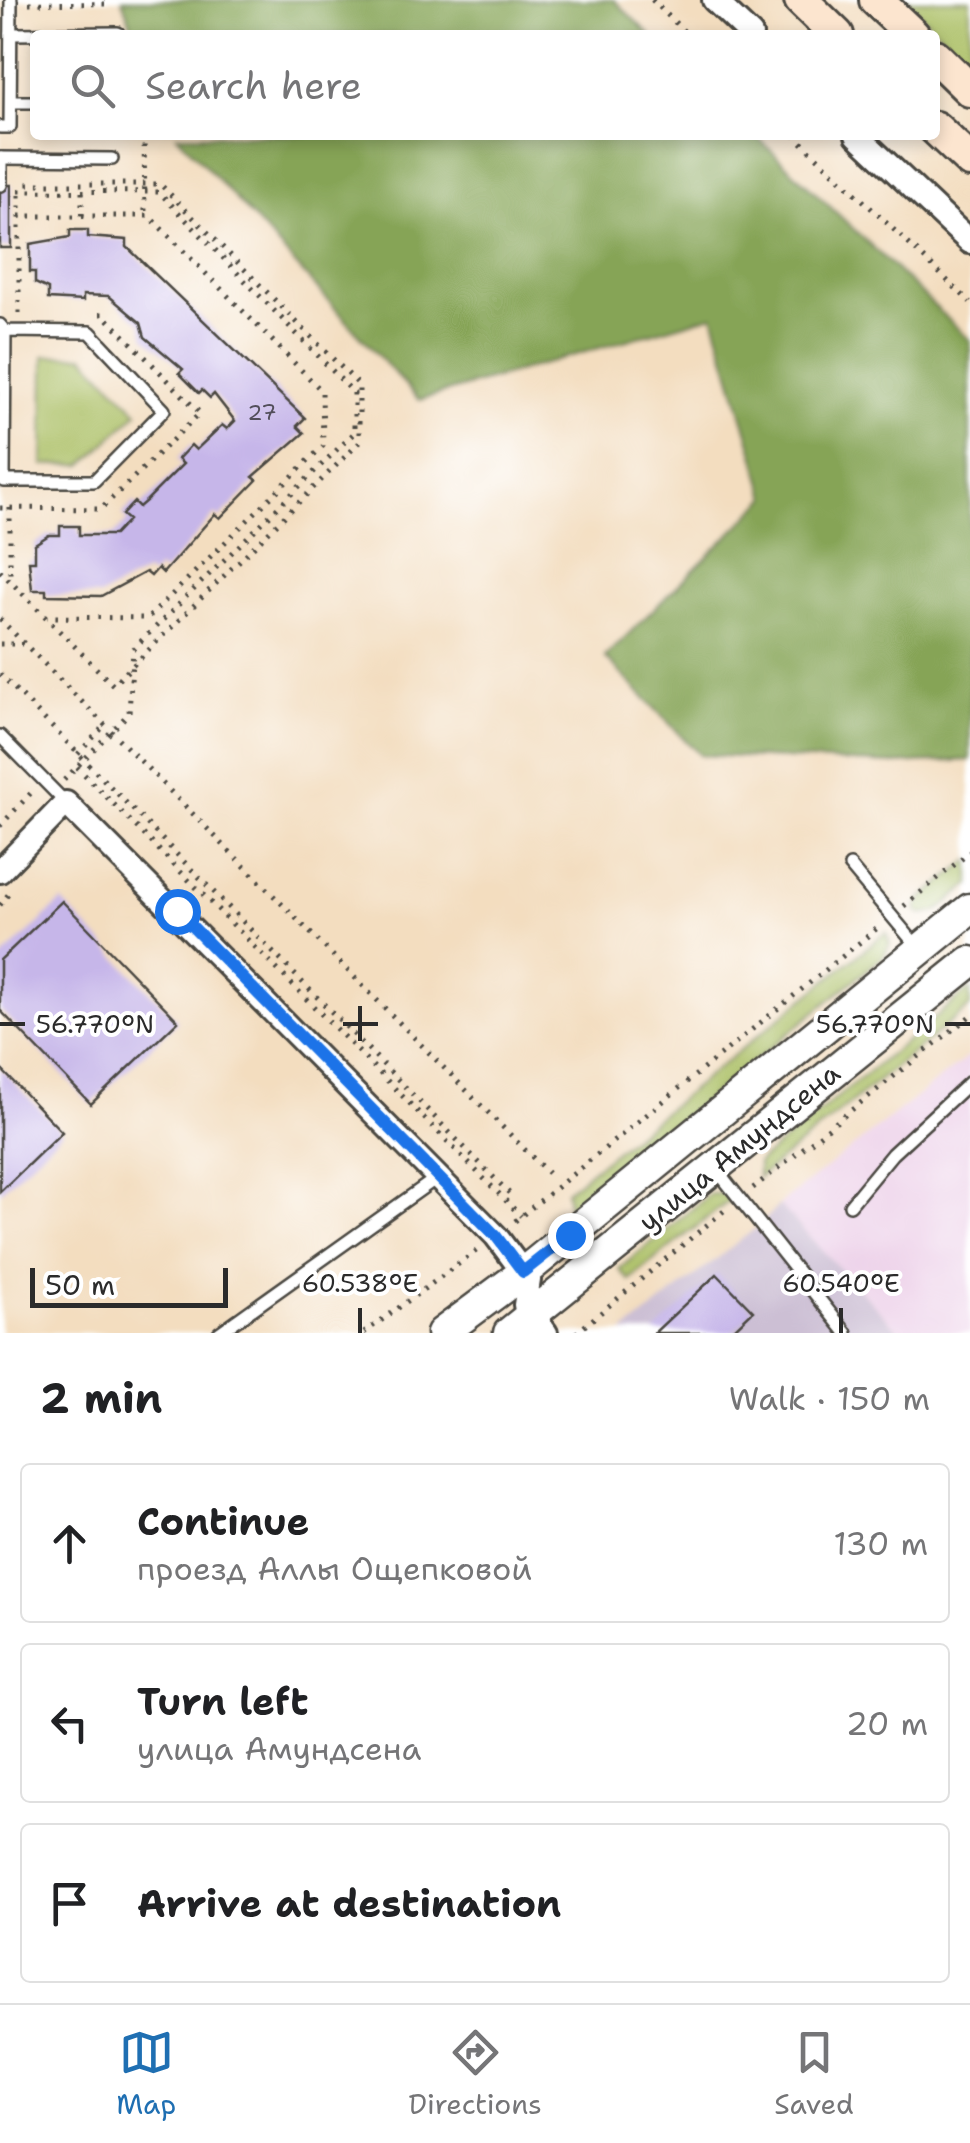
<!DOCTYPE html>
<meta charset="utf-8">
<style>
body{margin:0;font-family:"Shantell Sans",sans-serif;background:#f6f6f6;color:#202124}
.scale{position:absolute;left:30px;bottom:25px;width:198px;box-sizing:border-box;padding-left:10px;border:5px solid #2b2b2b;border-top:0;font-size:28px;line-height:35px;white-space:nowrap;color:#2b2b2b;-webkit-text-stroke:8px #fff;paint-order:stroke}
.stop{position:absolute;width:30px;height:30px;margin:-22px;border:8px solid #1a73e8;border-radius:50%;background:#fff}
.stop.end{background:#1a73e8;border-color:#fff;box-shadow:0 2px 10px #0008}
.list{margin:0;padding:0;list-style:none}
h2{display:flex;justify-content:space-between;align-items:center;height:130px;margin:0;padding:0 40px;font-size:42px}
h2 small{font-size:32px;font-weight:400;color:#757577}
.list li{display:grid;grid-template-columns:65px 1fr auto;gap:30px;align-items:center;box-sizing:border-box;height:160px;margin:0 20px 20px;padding:0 20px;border:2px solid #e0e0e0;border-radius:10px}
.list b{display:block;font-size:38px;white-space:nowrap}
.list p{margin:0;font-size:32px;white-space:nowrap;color:#757577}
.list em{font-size:32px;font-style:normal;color:#757577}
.icon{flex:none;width:55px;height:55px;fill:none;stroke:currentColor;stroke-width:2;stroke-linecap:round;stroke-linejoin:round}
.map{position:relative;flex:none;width:970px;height:1333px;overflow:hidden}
.search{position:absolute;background:#fff;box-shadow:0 5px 15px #0003;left:30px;right:30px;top:30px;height:110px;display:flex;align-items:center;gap:25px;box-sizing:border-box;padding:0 35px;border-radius:10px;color:#757577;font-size:38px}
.sheet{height:670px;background:#fff}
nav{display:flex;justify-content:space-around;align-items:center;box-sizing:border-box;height:140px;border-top:2px solid #e0e0e0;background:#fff;font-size:28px;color:#757577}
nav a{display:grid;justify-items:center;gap:5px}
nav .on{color:#1f6fb2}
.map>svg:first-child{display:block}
</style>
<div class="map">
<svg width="970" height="1333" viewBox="0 0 970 1333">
<rect width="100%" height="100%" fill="#fff"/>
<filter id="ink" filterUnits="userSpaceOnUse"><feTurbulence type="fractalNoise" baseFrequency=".01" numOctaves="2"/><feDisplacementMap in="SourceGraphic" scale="20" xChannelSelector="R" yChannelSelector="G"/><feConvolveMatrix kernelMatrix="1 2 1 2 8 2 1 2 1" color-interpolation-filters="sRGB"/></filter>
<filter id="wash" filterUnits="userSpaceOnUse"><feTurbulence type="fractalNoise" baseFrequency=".0048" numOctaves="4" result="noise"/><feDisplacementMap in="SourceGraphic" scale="40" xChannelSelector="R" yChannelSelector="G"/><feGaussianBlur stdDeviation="2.25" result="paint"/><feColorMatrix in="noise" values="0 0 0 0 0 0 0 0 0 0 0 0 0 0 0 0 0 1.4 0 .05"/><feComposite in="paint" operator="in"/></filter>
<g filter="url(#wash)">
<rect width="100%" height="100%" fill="#f3ddbf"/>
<polygon fill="#edd1e9" points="970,1055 970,1333 901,1333 779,1205"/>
<polygon fill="#ccbfd4" points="779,1205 901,1333 623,1333 762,1223"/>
<g fill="#a9bd61" stroke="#6a7446" stroke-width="2.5">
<polygon points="906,0 970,0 970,63"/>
<polygon points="44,356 84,356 138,412 83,465 43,465"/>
<polygon points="970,860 970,885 937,912 922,915 916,910 921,899"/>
<polygon points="886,932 890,944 884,956 569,1211 566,1191"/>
<polygon points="970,989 970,1007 758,1178 758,1162"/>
<polygon points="710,1194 725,1194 730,1200 629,1280 619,1269"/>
</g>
<g fill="#86a457" stroke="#586841" stroke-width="2.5">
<polygon points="122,0 614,0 650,35 135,35"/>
<polygon points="177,135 755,135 970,340 970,760 895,764 700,755 605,657 767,498 713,315 419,400"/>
</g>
<g id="blocks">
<g fill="#c6b6e9">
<rect x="0" y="185" width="11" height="63"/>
<polygon points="70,230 88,230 88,237 127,240 127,247 305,418 297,426 304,433 253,477 257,480 220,518 215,514 163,573 158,568 151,576 146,572 101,596 46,595 46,590 32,590 29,561 35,561 35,544 49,535 60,535 60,526 79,526 79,535 114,535 128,520 122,515 134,502 139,507 147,500 183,464 178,459 191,445 196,450 222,425 227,429 235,421 214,394 210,398 202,390 199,393 179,373 183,369 145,337 141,323 109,296 83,295 83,301 48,299 48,289 35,283 35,272 30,272 30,244 70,237"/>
<polygon points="62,901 178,1021 91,1104 0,1010 0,960"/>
<polygon points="0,1068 62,1132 0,1192"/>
<polygon points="717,1274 753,1311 730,1333 654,1333"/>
</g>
</g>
</g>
<g filter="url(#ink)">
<use href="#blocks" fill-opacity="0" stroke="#494641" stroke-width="2.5"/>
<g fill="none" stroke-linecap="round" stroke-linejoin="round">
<defs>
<g id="service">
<polyline points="11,34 118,33"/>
<polyline points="11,102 35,102"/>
<polyline points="0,127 10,127 11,0"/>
<polyline points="0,158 112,159"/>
<polyline points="1,158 1,185"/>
<polyline points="0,325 5,331 4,481 94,481 164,410 90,332 5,331"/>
<polyline points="0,736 66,803"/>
<polyline points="850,866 920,950"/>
<polyline points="716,1169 846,1333"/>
<polyline points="850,1205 892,1154 970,1082"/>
<polyline points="219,1333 438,1177"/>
</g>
<g id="minor">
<polyline points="714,0 751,35"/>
<polyline points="857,135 970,242"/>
<polyline points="0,871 66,803 496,1236 529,1280 525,1305 546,1333"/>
</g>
<g id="tertiary">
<polyline points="442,1333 523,1273 970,909"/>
<polyline points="509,1333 970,962"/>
</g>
<g id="secondary">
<polyline points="801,0 837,35"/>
<polyline points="876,0 913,35"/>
<polyline points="935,56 970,90"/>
<polyline points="935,128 970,161"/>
</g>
</defs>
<use href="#service" stroke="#494641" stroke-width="16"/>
<use href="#minor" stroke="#494641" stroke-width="28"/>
<use href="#tertiary" stroke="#494641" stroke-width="35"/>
<use href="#secondary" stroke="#494641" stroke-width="38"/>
<g stroke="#494641" stroke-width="5" stroke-dasharray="2.5 8" stroke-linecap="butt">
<polyline points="652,0 688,35"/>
<polyline points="29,3 109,4"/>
<polyline points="144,135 145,216"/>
<polyline points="794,135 970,302"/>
<polyline points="19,191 159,192 354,393 354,433 133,649 129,713 64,780"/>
<polyline points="82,192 82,216"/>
<polyline points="19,216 149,216 322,391 323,446 148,618 47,617"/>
<polyline points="19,313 19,189"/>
<polyline points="0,508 101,509 200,413 103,314 98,314"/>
<polyline points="10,508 10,580"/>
<polyline points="0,571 113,685 359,443 359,385 160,184 20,184"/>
<polyline points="0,619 548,1173"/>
<polyline points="0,644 22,644"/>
<polyline points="0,674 514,1198"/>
<polyline points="78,754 105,725"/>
<polyline points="77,767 521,1216"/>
<polyline points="0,826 31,793"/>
<polyline points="0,905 10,892"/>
<polyline points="904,906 970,852"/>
<polyline points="753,1188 970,1016"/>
<polyline points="515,1221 880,926"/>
<polyline points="364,1333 479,1249"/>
<polyline points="576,1333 725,1210"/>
</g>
<use href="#service" stroke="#fff" stroke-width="11"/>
<use href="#minor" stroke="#fff" stroke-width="22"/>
<use href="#tertiary" stroke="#fff" stroke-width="30"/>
<use href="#secondary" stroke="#fce5cf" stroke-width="32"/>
</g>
</g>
<g fill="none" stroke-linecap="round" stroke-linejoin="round" filter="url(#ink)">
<polyline stroke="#1a73e8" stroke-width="12" points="177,911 496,1236 523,1272 570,1235"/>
</g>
<path fill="none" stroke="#2b2b2b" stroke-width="4" d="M360 1006V1041M0 1024H25M343 1024H378M945 1024H970M360 1308V1333M841 1308V1333"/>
<g text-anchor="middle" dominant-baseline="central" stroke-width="8" stroke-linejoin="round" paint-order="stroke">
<g font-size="22" fill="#524e5a">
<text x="262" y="412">27</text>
</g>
<g font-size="28" fill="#2b2b2b" stroke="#fff">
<text transform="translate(739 1147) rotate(-39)">улица Амундсена</text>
</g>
</g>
<g font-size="25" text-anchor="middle" fill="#2b2b2b" stroke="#fff" stroke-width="8" stroke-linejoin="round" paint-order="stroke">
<text x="95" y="1033">56.770°N</text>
<text x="875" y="1033">56.770°N</text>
<text x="360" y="1292">60.538°E</text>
<text x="841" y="1292">60.540°E</text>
</g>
</svg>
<div class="scale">50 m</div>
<div class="stop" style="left:177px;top:911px"></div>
<div class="stop end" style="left:570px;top:1235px"></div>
<div class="search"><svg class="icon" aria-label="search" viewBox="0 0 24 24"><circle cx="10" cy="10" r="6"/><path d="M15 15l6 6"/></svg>Search here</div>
</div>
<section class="sheet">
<h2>2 min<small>Walk · 150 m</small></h2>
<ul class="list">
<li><svg class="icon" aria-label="ahead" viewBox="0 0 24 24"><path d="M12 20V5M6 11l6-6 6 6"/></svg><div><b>Continue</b><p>проезд Аллы Ощепковой</p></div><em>130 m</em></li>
<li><svg class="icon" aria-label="left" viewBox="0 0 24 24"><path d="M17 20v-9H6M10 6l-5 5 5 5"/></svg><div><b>Turn left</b><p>улица Амундсена</p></div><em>20 m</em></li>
<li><svg class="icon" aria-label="arrive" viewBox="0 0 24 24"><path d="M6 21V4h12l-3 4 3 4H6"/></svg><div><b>Arrive at destination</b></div></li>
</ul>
</section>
<nav>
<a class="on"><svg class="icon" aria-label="map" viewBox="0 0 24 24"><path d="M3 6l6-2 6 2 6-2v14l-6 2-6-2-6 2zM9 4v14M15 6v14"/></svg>Map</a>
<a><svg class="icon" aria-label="directions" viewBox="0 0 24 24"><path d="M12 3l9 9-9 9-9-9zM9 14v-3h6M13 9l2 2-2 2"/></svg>Directions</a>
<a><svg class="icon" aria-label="saved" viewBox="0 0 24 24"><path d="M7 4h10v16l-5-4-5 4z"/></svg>Saved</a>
</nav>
